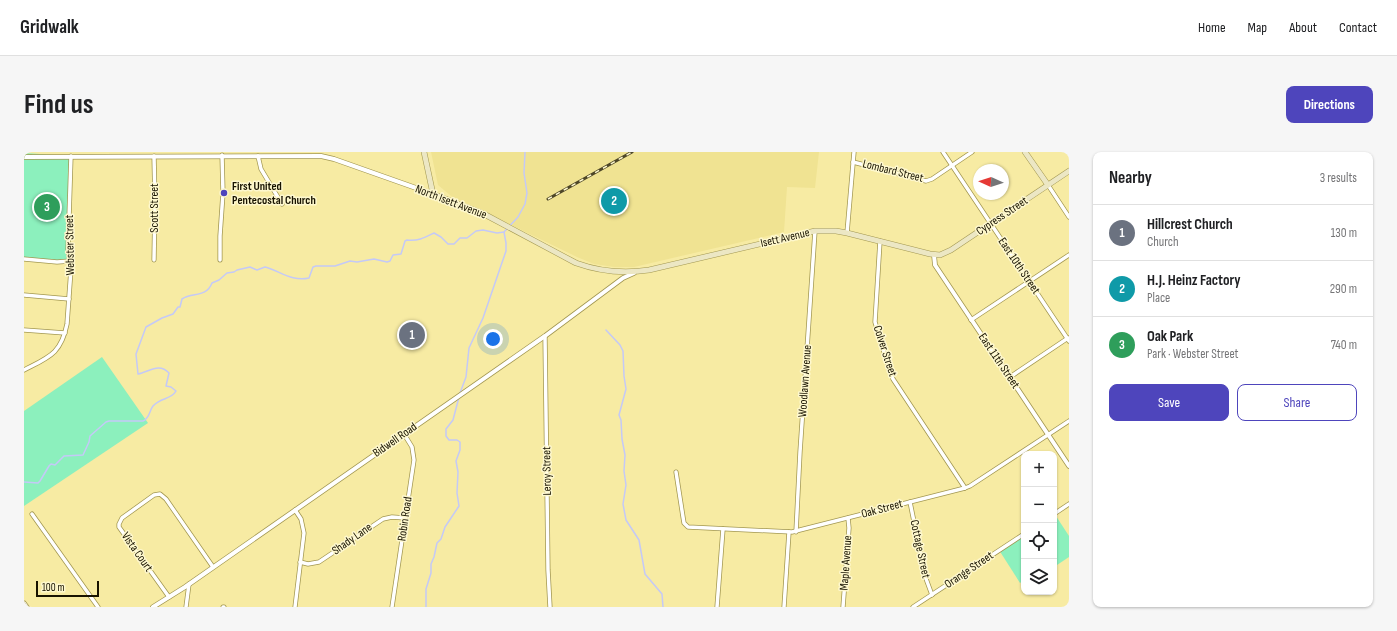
<!DOCTYPE html>
<meta charset="utf-8">
<style>
body{margin:0;font-family:"Sofia Sans Condensed",sans-serif;background:#f6f6f6;color:#202124}
.controls{position:absolute;right:12px;bottom:12px;display:grid;overflow:hidden;border-radius:8px;box-shadow:0 1px 3px #0004}
.controls button{width:36px;height:36px;display:grid;place-items:center;padding:0;border:0;border-bottom:1px solid #e0e0e0;background:#fff;color:#202124;font:20px sans-serif}
.compass{position:absolute;left:949px;top:12px;width:36px;height:36px;border-radius:50%;background:#fff;box-shadow:0 1px 3px #0004;rotate:273deg}
.scale{position:absolute;left:12px;bottom:10px;width:63px;box-sizing:border-box;padding-left:4px;border:2px solid #181300;border-top:0;font-size:11px;line-height:14px;white-space:nowrap;color:#181300;-webkit-text-stroke:3px #fef8ce;paint-order:stroke}
.you{position:absolute;left:469px;top:187px;width:14px;height:14px;margin:-10px;border:3px solid #fff;border-radius:50%;background:#1a73e8;box-shadow:0 0 0 6px #1a73e833}
.badge{display:grid;place-items:center;width:26px;height:26px;border-radius:50%;background:#4e45bc;color:#fff;font-size:13px;font-weight:700}
.pin{position:absolute;translate:-50% -50%;border:2px solid #fff;box-shadow:0 1px 4px #0006}
.list{margin:0;padding:0;list-style:none}
h2{display:flex;justify-content:space-between;align-items:center;height:52px;margin:0;padding:0 16px;font-size:17px}
h2 small{font-size:13px;font-weight:400;color:#757577}
.list li{display:grid;grid-template-columns:26px 1fr auto;gap:12px;align-items:center;box-sizing:border-box;height:56px;padding:0 16px;border-top:1px solid #e0e0e0}
.list b{display:block;font-size:15px;white-space:nowrap}
.list p{margin:0;font-size:13px;white-space:nowrap;color:#757577}
.list em{font-size:13px;font-style:normal;color:#757577}
.actions{display:flex;gap:8px;padding:12px 16px}
.actions a{flex:1;padding:9px 0;border:1px solid #4e45bc;border-radius:8px;text-align:center;font-size:14px;color:#4e45bc}
.actions .main{background:#4e45bc;color:#fff}
.icon{flex:none;width:22px;height:22px;fill:none;stroke:currentColor;stroke-width:2;stroke-linecap:round;stroke-linejoin:round}
.map{position:relative;flex:none;width:1045px;height:455px;overflow:hidden;border-radius:8px}
header{display:flex;align-items:center;gap:24px;box-sizing:border-box;height:56px;padding:0 20px;background:#fff;border-bottom:1px solid #e0e0e0}
header strong{font-size:19px}
nav{display:flex;gap:22px;margin-inline-start:auto;font-size:14px}
.intro{display:flex;align-items:center;justify-content:space-between;box-sizing:border-box;height:96px;padding:0 24px}
h1{margin:0;font-size:28px}
.button{padding:10px 18px;border-radius:8px;background:#4e45bc;color:#fff;font-size:14px;font-weight:700}
main{display:flex;gap:24px;padding:0 24px}
aside{flex:1;background:#fff;border-radius:8px;box-shadow:0 1px 3px #0004}
.map>svg:first-child{display:block}
</style>
<header>
<strong>Gridwalk</strong>
<nav><a>Home</a><a>Map</a><a>About</a><a>Contact</a></nav>
</header>
<div class="intro"><h1>Find us</h1><a class="button">Directions</a></div>
<main>
<div class="map">
<svg width="1045" height="455" viewBox="0 0 1045 455">
<rect width="100%" height="100%" fill="#f7eba3"/>
<polygon fill="#f0e392" points="407,0 795,0 791,36 763,35 760,80 610,115 590,115 570,112 553,105 427,44 414,33"/>
<g fill="#8cf0bd">
<polygon points="0,1 47,4 46,109 0,106"/>
<polygon points="78,205 124,271 0,354 0,259"/>
<polygon points="1030,361 1045,384 1045,405 1033,413 1030,408"/>
<polygon points="1000,382 1000,428 996,431 975,398"/>
</g>
<g fill="none" stroke-linecap="round" stroke-linejoin="round">
<g stroke="#c4c9f7" stroke-width="1.5">
<polyline points="582,178 596,193 599,199 600,224 602,237 595,263 597,268 598,287 601,303 600,319 602,333 599,352 602,368 615,388 621,422 638,442 639,455"/>
<polyline points="436,241 442,225 445,196 459,166 482,99 482,91 480,80"/>
<path d="M0 330 14 331 16 329 25 314 27 312 31 313 40 304 59 303 65 290 66 284 82 270 85 269H119C126 266 125 259 129 254 137 245 147 248 152 239L147 235 142 234 145 221C135 210 125 220 114 222L112 202 122 175 138 166 149 162 154 155H156L158 147C169 140 182 146 188 131L195 128 203 121 210 120 213 118 226 115 233 118 241 115C256 119 268 130 285 126L289 115 292 114H311L326 109 333 110 350 107 363 110 366 109 369 103 377 102 381 89 383 88C395 89 400 86 410 81L417 85 424 92H430L436 86H443L452 79 459 78 473 81 480 80 494 65 501 52 503 41 500 21 501 0"/>
<polyline points="402,455 402,437 407,421 407,412 410,405 413,391 417,387 421,375 435,354 433,341 434,320 432,309 436,298 436,290 433,288 425,288 422,284 422,277 429,268 435,245"/>
</g>
<defs>
<g id="minor">
<polyline points="919,0 1045,189"/>
<polyline points="234,4 237,17 258,52"/>
<polyline points="829,10 902,29 908,27 948,0"/>
<polyline points="1024,33 1045,65"/>
<polyline points="823,81 830,0"/>
<polyline points="856,89 851,170 866,220 869,227 941,336"/>
<polyline points="0,107 33,110 46,109"/>
<polyline points="130,108 131,50 130,4"/>
<polyline points="196,108 196,84 199,41 198,3"/>
<polyline points="0,143 45,147"/>
<polyline points="947,168 1045,103"/>
<polyline points="0,178 41,181"/>
<polyline points="521,184 524,418 526,455"/>
<path d="M0 218C25 205 37 202 43 172L47 117 44 97 47 4"/>
<polyline points="986,225 1044,186"/>
<polyline points="652,320 659,365 660,371 664,375 768,380 941,336 946,334 1045,269"/>
<polyline points="886,350 901,424 908,443"/>
<polyline points="271,358 277,367 280,381 271,455"/>
<polyline points="8,362 74,455"/>
<polyline points="1030,362 1045,352"/>
<polyline points="772,380 776,300 791,79"/>
<polyline points="276,410 284,412 295,410 359,367 368,365 381,366"/>
<polyline points="145,445 95,375 95,372 98,366 130,343 136,342 142,347 189,415"/>
<polyline points="0,451 3,455"/>
<polyline points="162,455 165,432"/>
<polyline points="199,455 200,455"/>
<polyline points="368,455 390,308 388,295 380,282"/>
<polyline points="693,455 699,377"/>
<polyline points="760,455 765,380"/>
<polyline points="819,455 825,376 824,366"/>
<polyline points="889,455 1000,382"/>
</g>
<g id="tertiary">
<polyline points="0,5 297,4 310,7 409,42"/>
<polyline points="910,103 911,113 1045,314"/>
<polyline points="129,455 161,435 521,184 599,126 610,121"/>
</g>
<g id="secondary">
<path d="M400 0 409 42 460 62 552 111C577 120 599 122 625 118L791 79H812L823 81 906 102 916 103 927 98 1045 19"/>
<polyline points="1001,0 1024,33"/>
</g>
</defs>
<use href="#minor" stroke="#a29751" stroke-width="5"/>
<use href="#tertiary" stroke="#a29751" stroke-width="5.5"/>
<use href="#secondary" stroke="#a29751" stroke-width="6"/>
<use href="#minor" stroke="#fff" stroke-width="3.5"/>
<use href="#tertiary" stroke="#fff" stroke-width="4"/>
<use href="#secondary" stroke="#ece7c4" stroke-width="5"/>
<defs>
<polyline id="rail" points="524,47 608,0"/>
</defs>
<use href="#rail" stroke="#4e4728" stroke-width="3"/>
<use href="#rail" stroke="#fef8ce" stroke-width="1.5" stroke-dasharray="4.5" stroke-linecap="butt"/>
</g>
<circle fill="#4e45bc" stroke="#fef8ce" stroke-width="1.5" cx="200" cy="41" r="4"/>
<g text-anchor="middle" dominant-baseline="central" stroke-width="3" stroke-linejoin="round" paint-order="stroke">
<g font-size="12" fill="#181300" stroke="#fef8ce">
<text transform="translate(869 19) rotate(14)">Lombard Street</text>
<text transform="translate(427 50) rotate(21)">North Isett Avenue</text>
<text transform="translate(130 56) rotate(-90)">Scott Street</text>
<text transform="translate(978 64) rotate(-34)">Cypress Street</text>
<text transform="translate(761 86) rotate(-13)">Isett Avenue</text>
<text transform="translate(46 93) rotate(-91)">Webster Street</text>
<text transform="translate(995 114) rotate(56)">East 10th Street</text>
<text transform="translate(861 199) rotate(72)">Colver Street</text>
<text transform="translate(975 209) rotate(56)">East 11th Street</text>
<text transform="translate(781 229) rotate(-86)">Woodlawn Avenue</text>
<text transform="translate(371 288) rotate(-35)">Bidwell Road</text>
<text transform="translate(523 319) rotate(-91)">Leroy Street</text>
<text transform="translate(858 357) rotate(-15)">Oak Street</text>
<text transform="translate(381 367) rotate(-82)">Robin Road</text>
<text transform="translate(328 387) rotate(-35)">Shady Lane</text>
<text transform="translate(896 397) rotate(78)">Cottage Street</text>
<text transform="translate(113 400) rotate(55)">Vista Court</text>
<text transform="translate(822 411) rotate(-86)">Maple Avenue</text>
<text transform="translate(945 418) rotate(-34)">Orange Street</text>
</g>
<g font-size="12" font-weight="bold" fill="#181300" stroke="#fef8ce" text-anchor="start">
<text x="208" y="34">First United<tspan x="208" dy="14">Pentecostal Church</tspan></text>
</g>
</g>
</svg>
<div class="controls">
<button>+</button>
<button>−</button>
<button><svg class="icon" aria-label="locate" viewBox="0 0 24 24"><circle cx="12" cy="12" r="6"/><path d="M12 2v4M12 18v4M2 12h4M18 12h4"/></svg></button>
<button><svg class="icon" aria-label="layers" viewBox="0 0 24 24"><path d="M12 4l9 5-9 5-9-5zM3 14l9 5 9-5"/></svg></button>
</div>
<svg class="compass" viewBox="-18 -18 36 36"><path d="M0-13l5 13h-10z" fill="#e53935"/><path d="M0 13l5-13h-10z" fill="#757577"/></svg>
<div class="scale">100 m</div>
<div class="you"></div>
<div class="pin badge" style="left:388px;top:183px;background:#6b7280">1</div>
<div class="pin badge" style="left:590px;top:49px;background:#0f9aa8">2</div>
<div class="pin badge" style="left:23px;top:55px;background:#2e9e5b">3</div>
</div>
<aside>
<h2>Nearby<small>3 results</small></h2>
<ul class="list">
<li><span class="badge" style="background:#6b7280">1</span><div><b>Hillcrest Church</b><p>Church</p></div><em>130 m</em></li>
<li><span class="badge" style="background:#0f9aa8">2</span><div><b>H.J. Heinz Factory</b><p>Place</p></div><em>290 m</em></li>
<li><span class="badge" style="background:#2e9e5b">3</span><div><b>Oak Park</b><p>Park · Webster Street</p></div><em>740 m</em></li>
</ul>
<div class="actions"><a class="main">Save</a><a>Share</a></div>
</aside>
</main>
